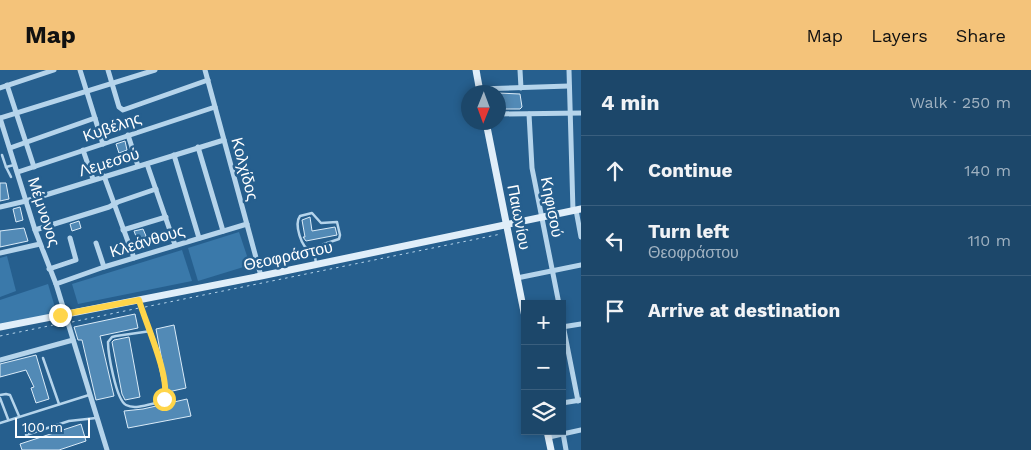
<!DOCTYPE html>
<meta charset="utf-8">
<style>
body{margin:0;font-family:"Work Sans",sans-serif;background:#295172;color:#f1f3f6}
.controls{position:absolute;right:15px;bottom:15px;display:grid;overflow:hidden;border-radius:0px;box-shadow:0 2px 8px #0003}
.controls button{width:45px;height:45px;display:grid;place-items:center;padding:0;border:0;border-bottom:1px solid #3a5f7e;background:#1c476a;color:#f1f3f6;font:25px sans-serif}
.compass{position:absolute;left:461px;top:15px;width:45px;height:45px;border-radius:50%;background:#1c476a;box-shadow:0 2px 8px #0003;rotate:181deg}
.scale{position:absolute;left:15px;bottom:12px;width:75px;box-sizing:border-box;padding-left:5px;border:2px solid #fff;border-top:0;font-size:14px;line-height:18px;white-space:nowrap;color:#fff;-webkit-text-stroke:4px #265f8e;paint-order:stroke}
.stop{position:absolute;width:15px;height:15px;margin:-11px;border:4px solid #ffd54a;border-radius:50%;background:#fff}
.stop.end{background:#ffd54a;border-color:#fff;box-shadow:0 1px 5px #0008}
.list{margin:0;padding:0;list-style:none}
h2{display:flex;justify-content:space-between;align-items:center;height:65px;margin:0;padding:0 20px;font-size:21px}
h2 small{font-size:16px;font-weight:400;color:#a0b2c1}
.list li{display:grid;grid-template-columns:32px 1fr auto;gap:15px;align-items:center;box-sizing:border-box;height:70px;padding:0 20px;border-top:1px solid #3a5f7e}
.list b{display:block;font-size:19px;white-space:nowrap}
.list p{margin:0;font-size:16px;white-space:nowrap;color:#a0b2c1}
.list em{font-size:16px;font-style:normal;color:#a0b2c1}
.icon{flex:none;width:28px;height:28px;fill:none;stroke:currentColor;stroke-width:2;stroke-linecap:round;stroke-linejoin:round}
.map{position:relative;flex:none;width:581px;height:380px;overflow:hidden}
header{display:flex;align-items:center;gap:30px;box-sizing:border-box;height:70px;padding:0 25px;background:#f4c37a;color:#111}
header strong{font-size:24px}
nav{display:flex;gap:28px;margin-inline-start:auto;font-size:18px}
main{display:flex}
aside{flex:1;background:#1c476a}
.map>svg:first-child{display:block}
</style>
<header>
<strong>Map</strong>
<nav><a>Map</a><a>Layers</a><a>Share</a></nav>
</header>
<main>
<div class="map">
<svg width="581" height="380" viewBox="0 0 581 380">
<rect width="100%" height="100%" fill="#265f8e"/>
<g fill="#3a79aa">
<polygon points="239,162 250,195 198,211 188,178"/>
<polygon points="182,180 192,211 78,234 72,214"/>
<polygon points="7,186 16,221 0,227 0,188"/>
<polygon points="48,214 57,244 0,255 0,230"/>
</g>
<g fill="#528ab6" stroke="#daebf8">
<polygon points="498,23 520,24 522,37 520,39 498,39"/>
<polygon points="125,71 127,80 119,83 116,74"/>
<polygon points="0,113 6,113 9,129 0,131"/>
<polygon points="20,137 23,150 16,152 13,139"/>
<polygon points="310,147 312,161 335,157 337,165 306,171 303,167 305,167 302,150"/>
<polygon points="79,151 81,158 72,161 70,154"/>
<polygon points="24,158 28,171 0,177 0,161"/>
<polygon points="143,159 146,166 137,169 134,161"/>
<polygon points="135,244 138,258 100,266 114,326 96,330 82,270 78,270 74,257"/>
<polygon points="174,255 186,318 168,322 156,259"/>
<polygon points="129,267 140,327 125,330 122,324 112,272 114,270"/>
<polygon points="36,285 49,329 36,333 31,318 34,317 26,300 0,307 0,294"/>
<polygon points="187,329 191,346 128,358 124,341 143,339"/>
<polygon points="81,354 86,371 59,380 22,380 20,374"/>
</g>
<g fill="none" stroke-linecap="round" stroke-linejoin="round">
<g stroke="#b5d4eb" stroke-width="1" stroke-dasharray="2.5 4" stroke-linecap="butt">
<polyline points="145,237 501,164"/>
<polyline points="72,252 139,238"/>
<polyline points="0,266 63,253"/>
</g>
<g stroke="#b5d4eb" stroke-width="2.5">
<polyline points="2,85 6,97 14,95"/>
<polyline points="6,97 11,107"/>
<path d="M312 143 321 153 337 152 340 165 339 169 324 174 311 181C301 178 294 154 300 146Z"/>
<polyline points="314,181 316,193"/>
<path d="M140 232 154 269 166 325 160 332C150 334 135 340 126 335 116 330 108 283 108 272L112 267 116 266 151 261"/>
<polyline points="43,288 59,334"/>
<polyline points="0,325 6,324 10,325 19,346"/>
<polyline points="0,328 8,349"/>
<polyline points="0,353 89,325"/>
<polyline points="26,365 69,351 96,348"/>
</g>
<g stroke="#b5d4eb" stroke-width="5">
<polyline points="80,0 103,74"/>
<polyline points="108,0 119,37 123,40 208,10"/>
<polyline points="205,0 261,206"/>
<polyline points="520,0 521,18"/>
<polyline points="569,0 573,141"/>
<polyline points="7,15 34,97"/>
<polyline points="0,18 54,0"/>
<polyline points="479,19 569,16"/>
<polyline points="498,44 581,43"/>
<polyline points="529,44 532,98 559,234"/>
<polyline points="0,48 35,160 56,214 107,380"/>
<polyline points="0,48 155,0"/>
<polyline points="128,65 138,96"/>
<polyline points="198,77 223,161"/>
<polyline points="10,78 95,48"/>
<polyline points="83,80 93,109"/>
<polyline points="174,85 199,168"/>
<polyline points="147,94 175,175"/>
<polyline points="18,102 215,37"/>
<polyline points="104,106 134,188"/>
<polyline points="0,137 26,131 224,70"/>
<polyline points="576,140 581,167"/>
<polyline points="35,160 109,137 118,132 156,119"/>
<polyline points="123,160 166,147"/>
<polyline points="96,173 104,197"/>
<polyline points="0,183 40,174"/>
<polyline points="49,199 76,190 70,168"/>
<polyline points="517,208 581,195"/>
<polyline points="56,214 104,197 247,154"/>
<polyline points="562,250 578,331"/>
<polyline points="562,257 581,254"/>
<polyline points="0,290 73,270"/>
<polyline points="562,333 581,330"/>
<polyline points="563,363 566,380"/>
<polyline points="549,367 581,360"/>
</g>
<g stroke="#e0eef9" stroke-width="7">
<polyline points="476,0 480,22"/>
<polyline points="486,52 525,247"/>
<polyline points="0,257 261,206 581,139"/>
<polyline points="547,361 551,380"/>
</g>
</g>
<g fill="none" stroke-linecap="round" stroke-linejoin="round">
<path stroke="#ffd54a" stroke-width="6" d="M60 245 139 230C145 252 171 308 164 329"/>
</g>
<g text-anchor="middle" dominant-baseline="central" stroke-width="5" stroke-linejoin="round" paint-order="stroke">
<g font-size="16" fill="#fff" stroke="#265f8e">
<text transform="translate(112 57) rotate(-19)">Κυβέλης</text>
<text transform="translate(109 92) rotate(-17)">Λεμεσού</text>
<text transform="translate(245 99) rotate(75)">Κολχίδος</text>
<text transform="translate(552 137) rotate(79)">Κηφισού</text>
<text transform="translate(44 142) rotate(72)">Μέμνονος</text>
<text transform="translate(519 147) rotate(79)">Παιωνίου</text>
<text transform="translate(147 171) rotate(-17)">Κλεάνθους</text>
<text transform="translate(288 186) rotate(-12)">Θεοφράστου</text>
</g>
</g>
</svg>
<div class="controls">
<button>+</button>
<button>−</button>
<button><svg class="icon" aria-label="layers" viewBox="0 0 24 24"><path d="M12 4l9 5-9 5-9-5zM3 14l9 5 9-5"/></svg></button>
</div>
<svg class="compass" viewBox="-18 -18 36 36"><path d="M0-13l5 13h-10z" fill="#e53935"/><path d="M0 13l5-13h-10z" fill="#a0b2c1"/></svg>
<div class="scale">100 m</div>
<div class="stop" style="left:164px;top:329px"></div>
<div class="stop end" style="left:60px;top:245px"></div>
</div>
<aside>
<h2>4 min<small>Walk · 250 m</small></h2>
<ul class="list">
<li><svg class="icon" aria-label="ahead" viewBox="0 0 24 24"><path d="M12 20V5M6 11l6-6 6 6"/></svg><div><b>Continue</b></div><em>140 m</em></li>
<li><svg class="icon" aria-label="left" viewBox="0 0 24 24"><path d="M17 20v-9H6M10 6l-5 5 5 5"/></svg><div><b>Turn left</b><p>Θεοφράστου</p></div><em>110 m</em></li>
<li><svg class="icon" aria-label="arrive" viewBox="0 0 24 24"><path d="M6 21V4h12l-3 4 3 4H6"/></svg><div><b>Arrive at destination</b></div></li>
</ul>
</aside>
</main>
